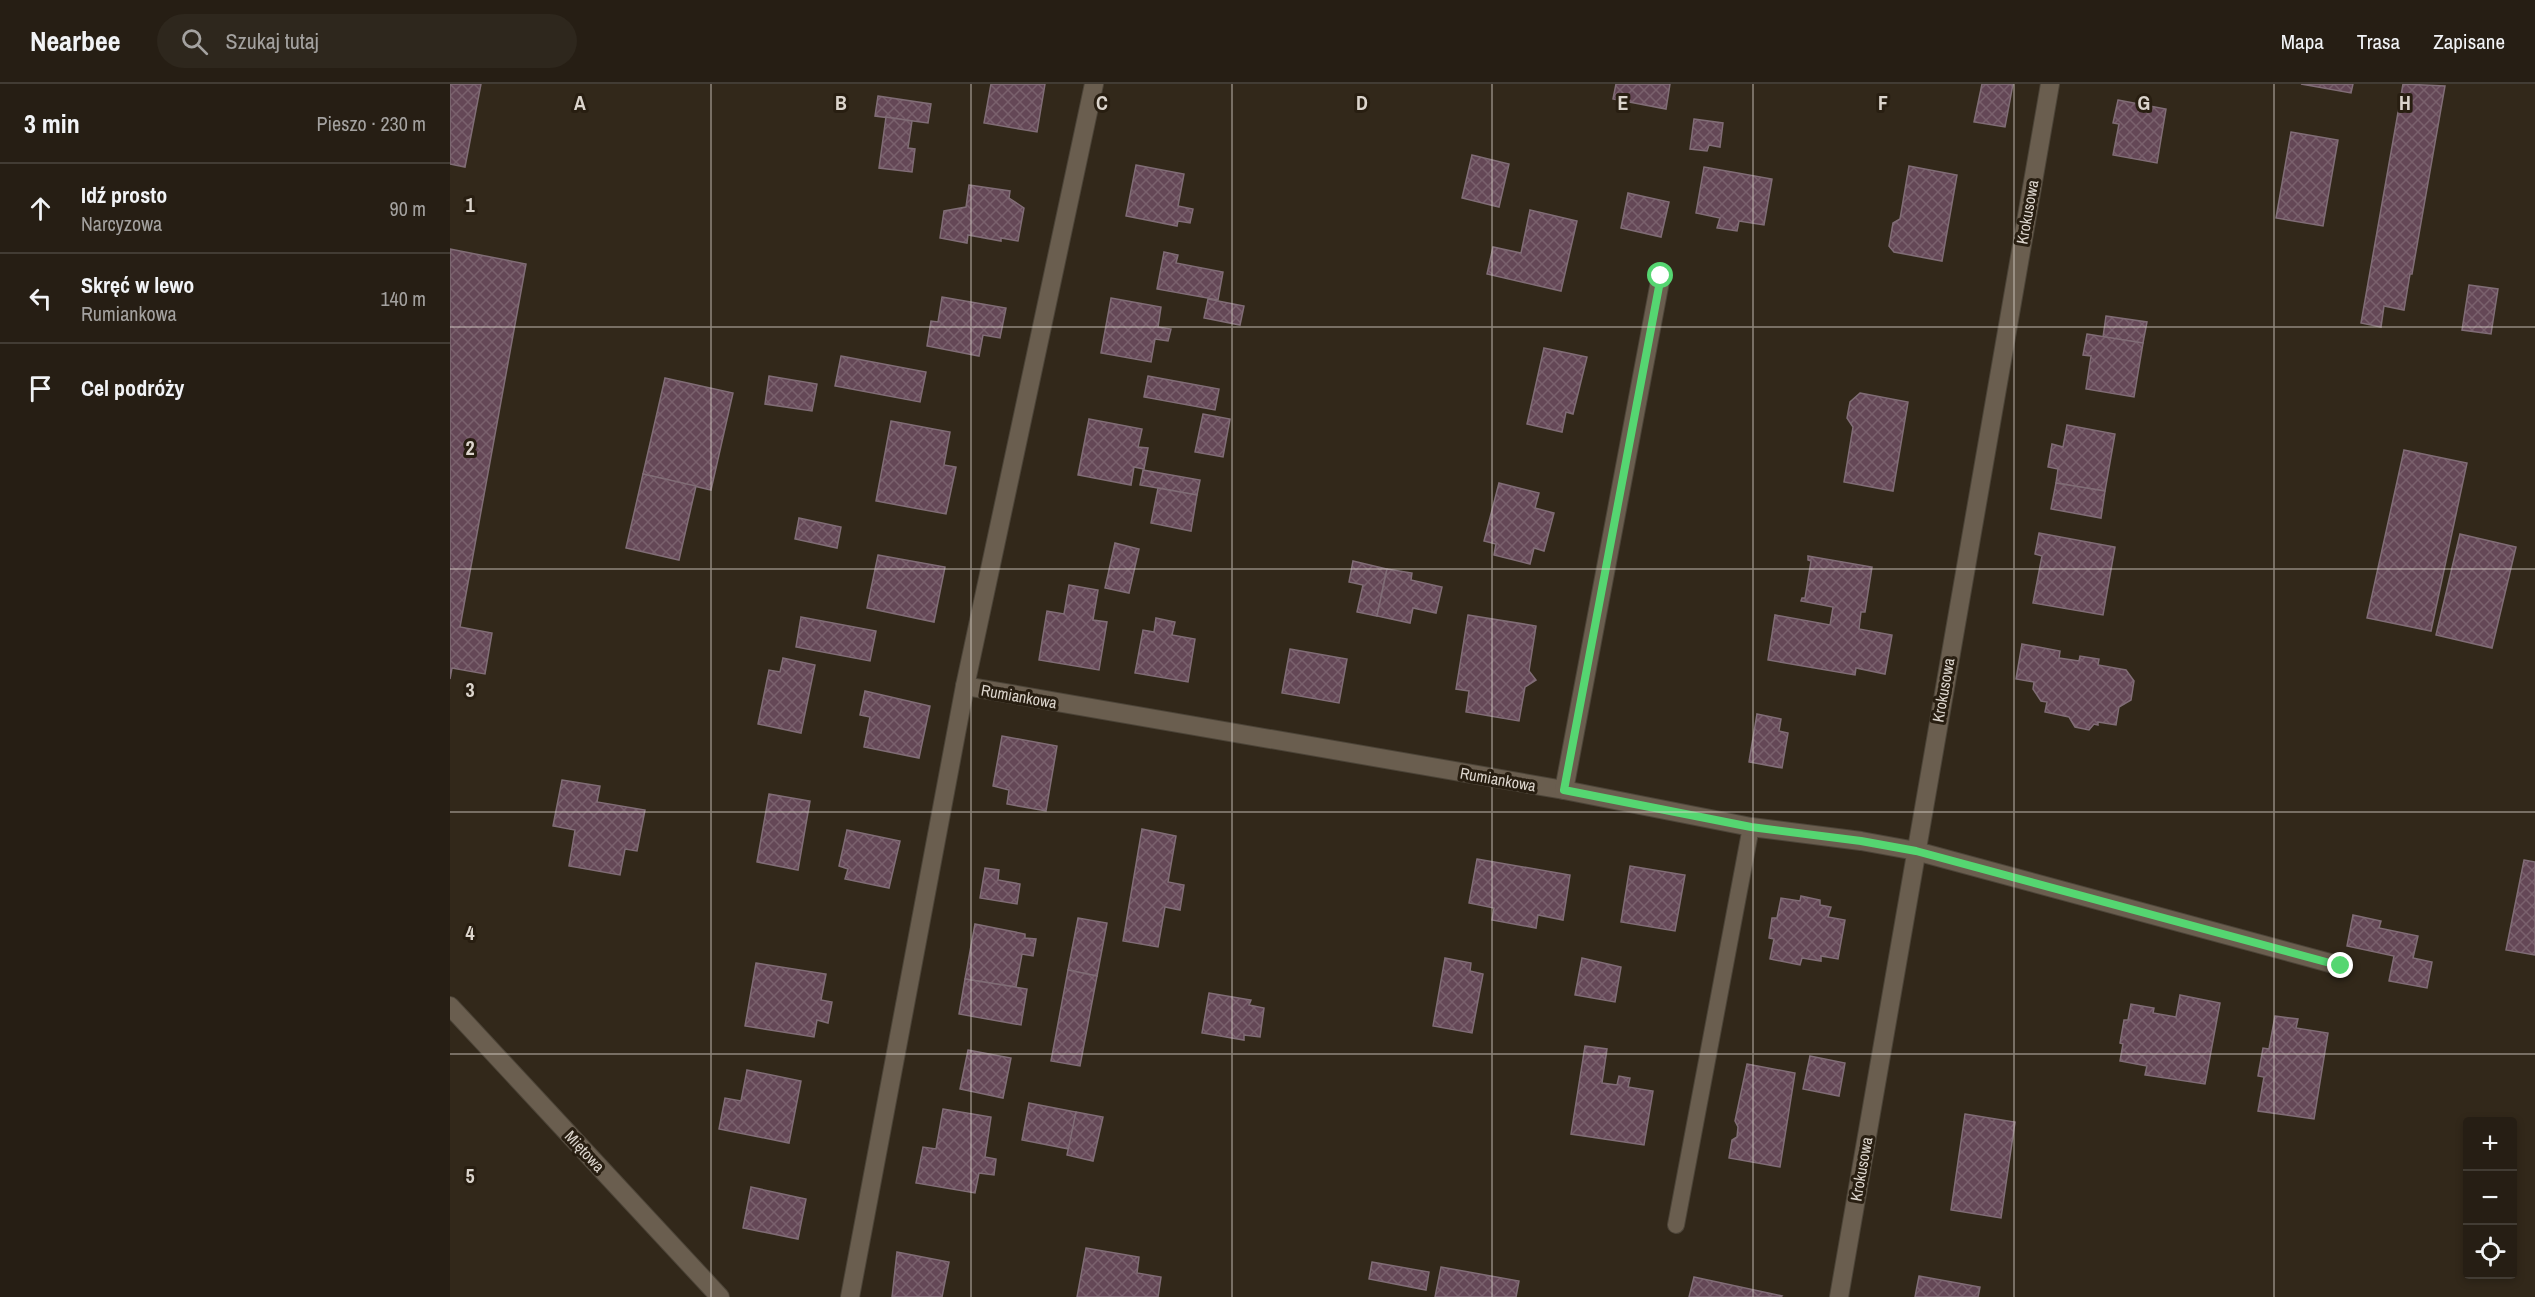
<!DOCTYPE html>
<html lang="pl">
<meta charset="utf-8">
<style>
body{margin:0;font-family:"Archivo Narrow",sans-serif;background:#2e271d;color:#f1f3f6}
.controls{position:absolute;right:18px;bottom:18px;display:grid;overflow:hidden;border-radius:6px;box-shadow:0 3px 9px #0003}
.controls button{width:54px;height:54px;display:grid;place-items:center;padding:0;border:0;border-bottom:2px solid #423c34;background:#261e14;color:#f1f3f6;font:30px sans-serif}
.stop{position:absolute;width:18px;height:18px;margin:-14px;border:4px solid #55d671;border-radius:50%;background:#fff}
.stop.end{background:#55d671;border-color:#fff;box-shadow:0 2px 6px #0008}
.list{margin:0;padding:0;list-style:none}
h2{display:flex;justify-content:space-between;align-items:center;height:78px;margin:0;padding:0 24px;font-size:26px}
h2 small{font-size:20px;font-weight:400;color:#a4a2a0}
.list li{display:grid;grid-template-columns:39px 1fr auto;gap:18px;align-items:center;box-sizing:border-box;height:90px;padding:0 24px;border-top:2px solid #423c34}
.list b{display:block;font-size:22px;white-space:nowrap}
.list p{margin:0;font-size:20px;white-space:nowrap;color:#a4a2a0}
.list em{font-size:20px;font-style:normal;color:#a4a2a0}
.icon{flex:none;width:33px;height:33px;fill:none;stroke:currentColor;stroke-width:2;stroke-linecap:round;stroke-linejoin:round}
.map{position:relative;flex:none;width:2085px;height:1213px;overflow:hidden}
header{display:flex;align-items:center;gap:36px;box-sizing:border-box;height:84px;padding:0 30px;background:#261e14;border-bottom:2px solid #423c34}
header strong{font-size:28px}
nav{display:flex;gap:33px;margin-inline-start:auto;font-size:21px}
.search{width:420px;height:54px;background:#2e271d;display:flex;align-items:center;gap:15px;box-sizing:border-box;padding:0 21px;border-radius:33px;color:#a4a2a0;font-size:22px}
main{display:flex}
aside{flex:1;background:#261e14}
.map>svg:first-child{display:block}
</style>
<header>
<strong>Nearbee</strong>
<div class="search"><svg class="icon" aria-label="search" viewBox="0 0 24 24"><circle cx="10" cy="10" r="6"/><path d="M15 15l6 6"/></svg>Szukaj tutaj</div>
<nav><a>Mapa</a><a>Trasa</a><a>Zapisane</a></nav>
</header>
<main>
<aside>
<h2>3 min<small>Pieszo · 230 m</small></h2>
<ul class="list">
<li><svg class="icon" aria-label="ahead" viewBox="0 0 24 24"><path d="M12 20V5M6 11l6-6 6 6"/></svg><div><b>Idź prosto</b><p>Narcyzowa</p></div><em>90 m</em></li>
<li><svg class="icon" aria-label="left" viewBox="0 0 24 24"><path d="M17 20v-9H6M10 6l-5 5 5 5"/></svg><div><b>Skręć w lewo</b><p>Rumiankowa</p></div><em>140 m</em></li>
<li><svg class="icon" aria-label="arrive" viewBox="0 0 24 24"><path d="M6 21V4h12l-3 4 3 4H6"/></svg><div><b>Cel podróży</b></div></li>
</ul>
</aside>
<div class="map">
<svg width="2085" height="1213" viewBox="0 0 2085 1213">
<defs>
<pattern id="building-cross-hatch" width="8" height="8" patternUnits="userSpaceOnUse" patternTransform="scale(1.5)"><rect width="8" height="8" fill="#644756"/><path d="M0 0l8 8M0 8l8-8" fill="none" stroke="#7a616d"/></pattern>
</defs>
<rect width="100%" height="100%" fill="#32281a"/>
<g fill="url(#building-cross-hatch)" stroke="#806d76" stroke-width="1.5">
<polygon points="0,0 31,0 15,83 0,80"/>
<polygon points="541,0 595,0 587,48 534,39"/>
<polygon points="1166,0 1220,0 1216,25 1163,15"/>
<polygon points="1532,0 1563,0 1555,43 1524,38"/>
<polygon points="1851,0 1903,0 1901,9"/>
<polygon points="1953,0 1995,2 1962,190 1960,190 1954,226 1934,222 1931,243 1911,239"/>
<polygon points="428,12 481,20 478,39 425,32"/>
<polygon points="1668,16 1716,25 1707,79 1663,71 1669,40 1663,39"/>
<polygon points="436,33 462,37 458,64 465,65 462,88 429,84"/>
<polygon points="1244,35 1273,39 1270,63 1259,61 1257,67 1240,65"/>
<polygon points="1841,48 1888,56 1873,142 1826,134"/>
<polygon points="1022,71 1059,80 1049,123 1012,114"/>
<polygon points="686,81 734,90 728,122 743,125 740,139 728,137 727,142 676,132"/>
<polygon points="1459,82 1507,91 1492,177 1444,168 1439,162 1443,139 1450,135"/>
<polygon points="1254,83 1322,95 1314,141 1289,137 1287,147 1267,144 1270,134 1246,129"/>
<polygon points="519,101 560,107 559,114 574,124 568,157 551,154 551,157 518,151 517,159 490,154 494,127 516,123"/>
<polygon points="1178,109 1219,118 1211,153 1171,144"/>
<polygon points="1080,126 1127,137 1111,207 1037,190 1043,163 1071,169"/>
<polygon points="0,165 76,180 10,543 42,549 35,590 2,584 0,595"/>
<polygon points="714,168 728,171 726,179 773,188 768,216 707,205"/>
<polygon points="2019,201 2048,205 2041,250 2012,246"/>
<polygon points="492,213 556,224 550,254 533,251 529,272 477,262 481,237 488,238"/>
<polygon points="661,214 711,223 708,243 721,245 718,257 705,255 701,278 651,269"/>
<polygon points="758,215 794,222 790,241 754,234"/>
<polygon points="1656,232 1697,238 1693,259 1653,253"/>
<polygon points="1637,250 1693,259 1684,313 1636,305 1641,272 1633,271"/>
<polygon points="1094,264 1137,273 1123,330 1116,328 1112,348 1077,340"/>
<polygon points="391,272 476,288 470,318 385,302"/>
<polygon points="319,292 367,300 362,327 315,320"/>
<polygon points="698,292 769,305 765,326 694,313"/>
<polygon points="215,294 283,309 261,406 193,390"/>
<polygon points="1410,309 1458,318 1443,407 1394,398 1403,343 1397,334 1400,318"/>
<polygon points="753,330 780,335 773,373 745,368"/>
<polygon points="639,335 692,345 688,363 698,364 694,385 684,383 681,401 628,391"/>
<polygon points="441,337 500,348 494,381 506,383 496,430 426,417"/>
<polygon points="1617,341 1665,350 1655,407 1606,399 1608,385 1598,383 1602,360 1613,363"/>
<polygon points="1954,366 2017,379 1981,547 1917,534"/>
<polygon points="693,386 750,396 747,411 690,401"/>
<polygon points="193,390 246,402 229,476 176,464"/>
<polygon points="1049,399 1089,409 1085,424 1104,429 1094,467 1084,464 1080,480 1044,471 1046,460 1034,457"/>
<polygon points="1606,399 1655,407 1651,434 1601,425"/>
<polygon points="708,404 747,411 741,447 701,439"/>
<polygon points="349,434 391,443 387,464 345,455"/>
<polygon points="1589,449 1665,463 1653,531 1583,519 1592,472 1585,470"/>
<polygon points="2010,450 2066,463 2042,564 1986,551"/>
<polygon points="665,459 689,465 679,509 655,504"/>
<polygon points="428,471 495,483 484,538 417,524"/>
<polygon points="1358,472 1422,483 1415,528 1411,528 1409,545 1442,551 1435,590 1406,584 1405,591 1318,576 1325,531 1380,541 1383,523 1351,517 1352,514 1355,514 1361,477 1358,476"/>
<polygon points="903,477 937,485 927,532 907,528 913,501 899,498"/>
<polygon points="937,485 962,489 961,496 992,503 986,529 963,524 960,539 927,532"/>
<polygon points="619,501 648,506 643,536 657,538 649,586 589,576 597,527 614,530"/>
<polygon points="1018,531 1086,542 1079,587 1086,596 1075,603 1069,637 1016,628 1019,607 1006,605"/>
<polygon points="351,533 426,547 420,577 346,563"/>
<polygon points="706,534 725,538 722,551 745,555 738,598 685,589 693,546 704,548"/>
<polygon points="1572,560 1610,567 1609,574 1629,577 1630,572 1649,575 1648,581 1676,586 1684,597 1681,616 1669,623 1666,641 1648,638 1648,641 1644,640 1639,646 1625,643 1619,633 1595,628 1597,618 1591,617 1583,605 1584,598 1566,595"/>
<polygon points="840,565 897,575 889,619 832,609"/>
<polygon points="333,574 365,581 351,649 308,640 319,586 330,588"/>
<polygon points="415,607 480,622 469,674 414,663 420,633 410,631"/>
<polygon points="1307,630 1331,635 1329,647 1338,649 1332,684 1299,678"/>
<polygon points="552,652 607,662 596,727 557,720 559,706 543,702"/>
<polygon points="112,696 150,702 147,718 195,726 187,767 175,765 170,791 119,782 125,746 103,742"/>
<polygon points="319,710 360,717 348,786 307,778"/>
<polygon points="692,745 726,752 718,798 734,801 730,826 715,823 708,863 673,857"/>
<polygon points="397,746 450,757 439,804 395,795 398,785 389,782"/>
<polygon points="1027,775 1120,791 1113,836 1088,831 1086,844 1042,836 1044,824 1019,819"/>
<polygon points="2074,776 2085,778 2085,871 2056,866"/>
<polygon points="1180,782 1235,791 1225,847 1171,838"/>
<polygon points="535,784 549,786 548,796 570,800 567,820 530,814"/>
<polygon points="1351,812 1370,816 1370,821 1381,823 1378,833 1395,836 1388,875 1371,872 1371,877 1352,874 1350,881 1320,875 1324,855 1319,854 1322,834 1327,834 1331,814 1350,817"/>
<polygon points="1903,831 1931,837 1929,844 1968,852 1963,874 1982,878 1977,904 1939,897 1944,872 1897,862"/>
<polygon points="628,834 657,839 647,892 618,886"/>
<polygon points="525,840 575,850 575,854 586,855 583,872 572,870 566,903 515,895"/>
<polygon points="995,874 1021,879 1020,887 1033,890 1022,949 983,942"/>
<polygon points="1132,874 1171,883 1165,918 1125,911"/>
<polygon points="306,879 376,890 371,916 382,918 378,939 367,936 364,953 295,942"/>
<polygon points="618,886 647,892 630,982 601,977"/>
<polygon points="515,895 577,905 571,941 509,930"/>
<polygon points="759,909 801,916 799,921 814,924 810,953 794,951 794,956 752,949"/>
<polygon points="1730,911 1770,919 1755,1000 1695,991 1697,982 1670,977 1673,960 1670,959 1674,936 1678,936 1681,920 1704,924 1703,929 1726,933"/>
<polygon points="1825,932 1848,935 1846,944 1878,949 1864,1035 1808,1027 1814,993 1808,992 1813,964 1819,965"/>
<polygon points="1135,962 1157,965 1152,999 1167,1001 1169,992 1180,994 1178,1003 1203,1007 1194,1061 1121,1050"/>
<polygon points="518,966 561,974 553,1014 510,1005"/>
<polygon points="1360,972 1395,979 1389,1012 1353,1005"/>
<polygon points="1297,980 1345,989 1330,1083 1279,1074 1282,1056 1287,1053 1288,1043 1285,1037"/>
<polygon points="297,986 351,997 339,1059 269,1045 275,1014 291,1017"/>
<polygon points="579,1019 626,1028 619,1065 572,1056"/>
<polygon points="493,1025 541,1033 535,1073 546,1075 544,1091 529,1089 525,1109 466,1099 473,1063 486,1065"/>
<polygon points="626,1028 653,1033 643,1077 617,1071"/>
<polygon points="1515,1030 1565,1038 1551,1134 1501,1126"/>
<polygon points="301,1103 356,1115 348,1155 293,1144"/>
<polygon points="636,1164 689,1173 687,1189 711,1193 708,1213 627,1213"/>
<polygon points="447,1168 499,1178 492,1213 442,1213"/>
<polygon points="922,1178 979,1188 976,1206 919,1195"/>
<polygon points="991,1183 1069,1197 1066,1213 985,1213"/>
<polygon points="1469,1192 1530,1203 1528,1213 1465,1213"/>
<polygon points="1244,1193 1332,1212 1331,1213 1239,1213"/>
</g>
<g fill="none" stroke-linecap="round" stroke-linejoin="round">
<defs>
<polyline id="service" points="1226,1141 1301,743"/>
<g id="minor">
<polyline points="515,602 1114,706 1301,743 1411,757 1466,767 1891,882"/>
<polyline points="1114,706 1211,192"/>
<polyline points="0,922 270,1213"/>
<polyline points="400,1213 515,602 644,0"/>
<polyline points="1389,1213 1600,0"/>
</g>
</defs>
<use href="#service" stroke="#4c4438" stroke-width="18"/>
<use href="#minor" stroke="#4c4438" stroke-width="20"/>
<use href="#service" stroke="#6a5e4f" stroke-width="16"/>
<use href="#minor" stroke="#6a5e4f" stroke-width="18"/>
</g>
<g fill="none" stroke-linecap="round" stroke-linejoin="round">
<polyline stroke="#55d671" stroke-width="8" points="1211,192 1114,706 1301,743 1411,757 1466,767 1891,882"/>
</g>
<path fill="none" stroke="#dcd5cd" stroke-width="1.5" stroke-opacity="0.55" d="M261 0V1213M521 0V1213M782 0V1213M1042 0V1213M1303 0V1213M1564 0V1213M1824 0V1213M0 243H2085M0 485H2085M0 728H2085M0 970H2085"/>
<g text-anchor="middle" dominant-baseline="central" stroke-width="6" stroke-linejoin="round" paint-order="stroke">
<g font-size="16" fill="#dcd5cd" stroke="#281e11">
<text transform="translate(1577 128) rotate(-80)">Krokusowa</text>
<text transform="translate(1493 606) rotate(-80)">Krokusowa</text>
<text transform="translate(569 612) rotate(10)">Rumiankowa</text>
<text transform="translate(1048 695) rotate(10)">Rumiankowa</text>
<text transform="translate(135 1067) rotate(47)">Miętowa</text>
<text transform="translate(1411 1085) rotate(-80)">Krokusowa</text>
</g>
</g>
<g font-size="20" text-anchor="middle" font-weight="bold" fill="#dcd5cd" stroke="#281e11" stroke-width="6" stroke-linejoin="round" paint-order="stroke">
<text x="130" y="26">A</text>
<text x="391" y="26">B</text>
<text x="652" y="26">C</text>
<text x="912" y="26">D</text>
<text x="1173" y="26">E</text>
<text x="1433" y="26">F</text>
<text x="1694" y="26">G</text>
<text x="1955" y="26">H</text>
<text x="20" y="128">1</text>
<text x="20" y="371">2</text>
<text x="20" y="613">3</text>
<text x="20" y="856">4</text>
<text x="20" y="1099">5</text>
</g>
</svg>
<div class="controls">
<button>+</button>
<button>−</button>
<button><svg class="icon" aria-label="locate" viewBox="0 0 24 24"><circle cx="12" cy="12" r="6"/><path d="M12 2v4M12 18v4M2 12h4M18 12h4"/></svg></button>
</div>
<div class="stop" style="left:1211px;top:192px"></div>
<div class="stop end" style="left:1891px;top:882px"></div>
</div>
</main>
